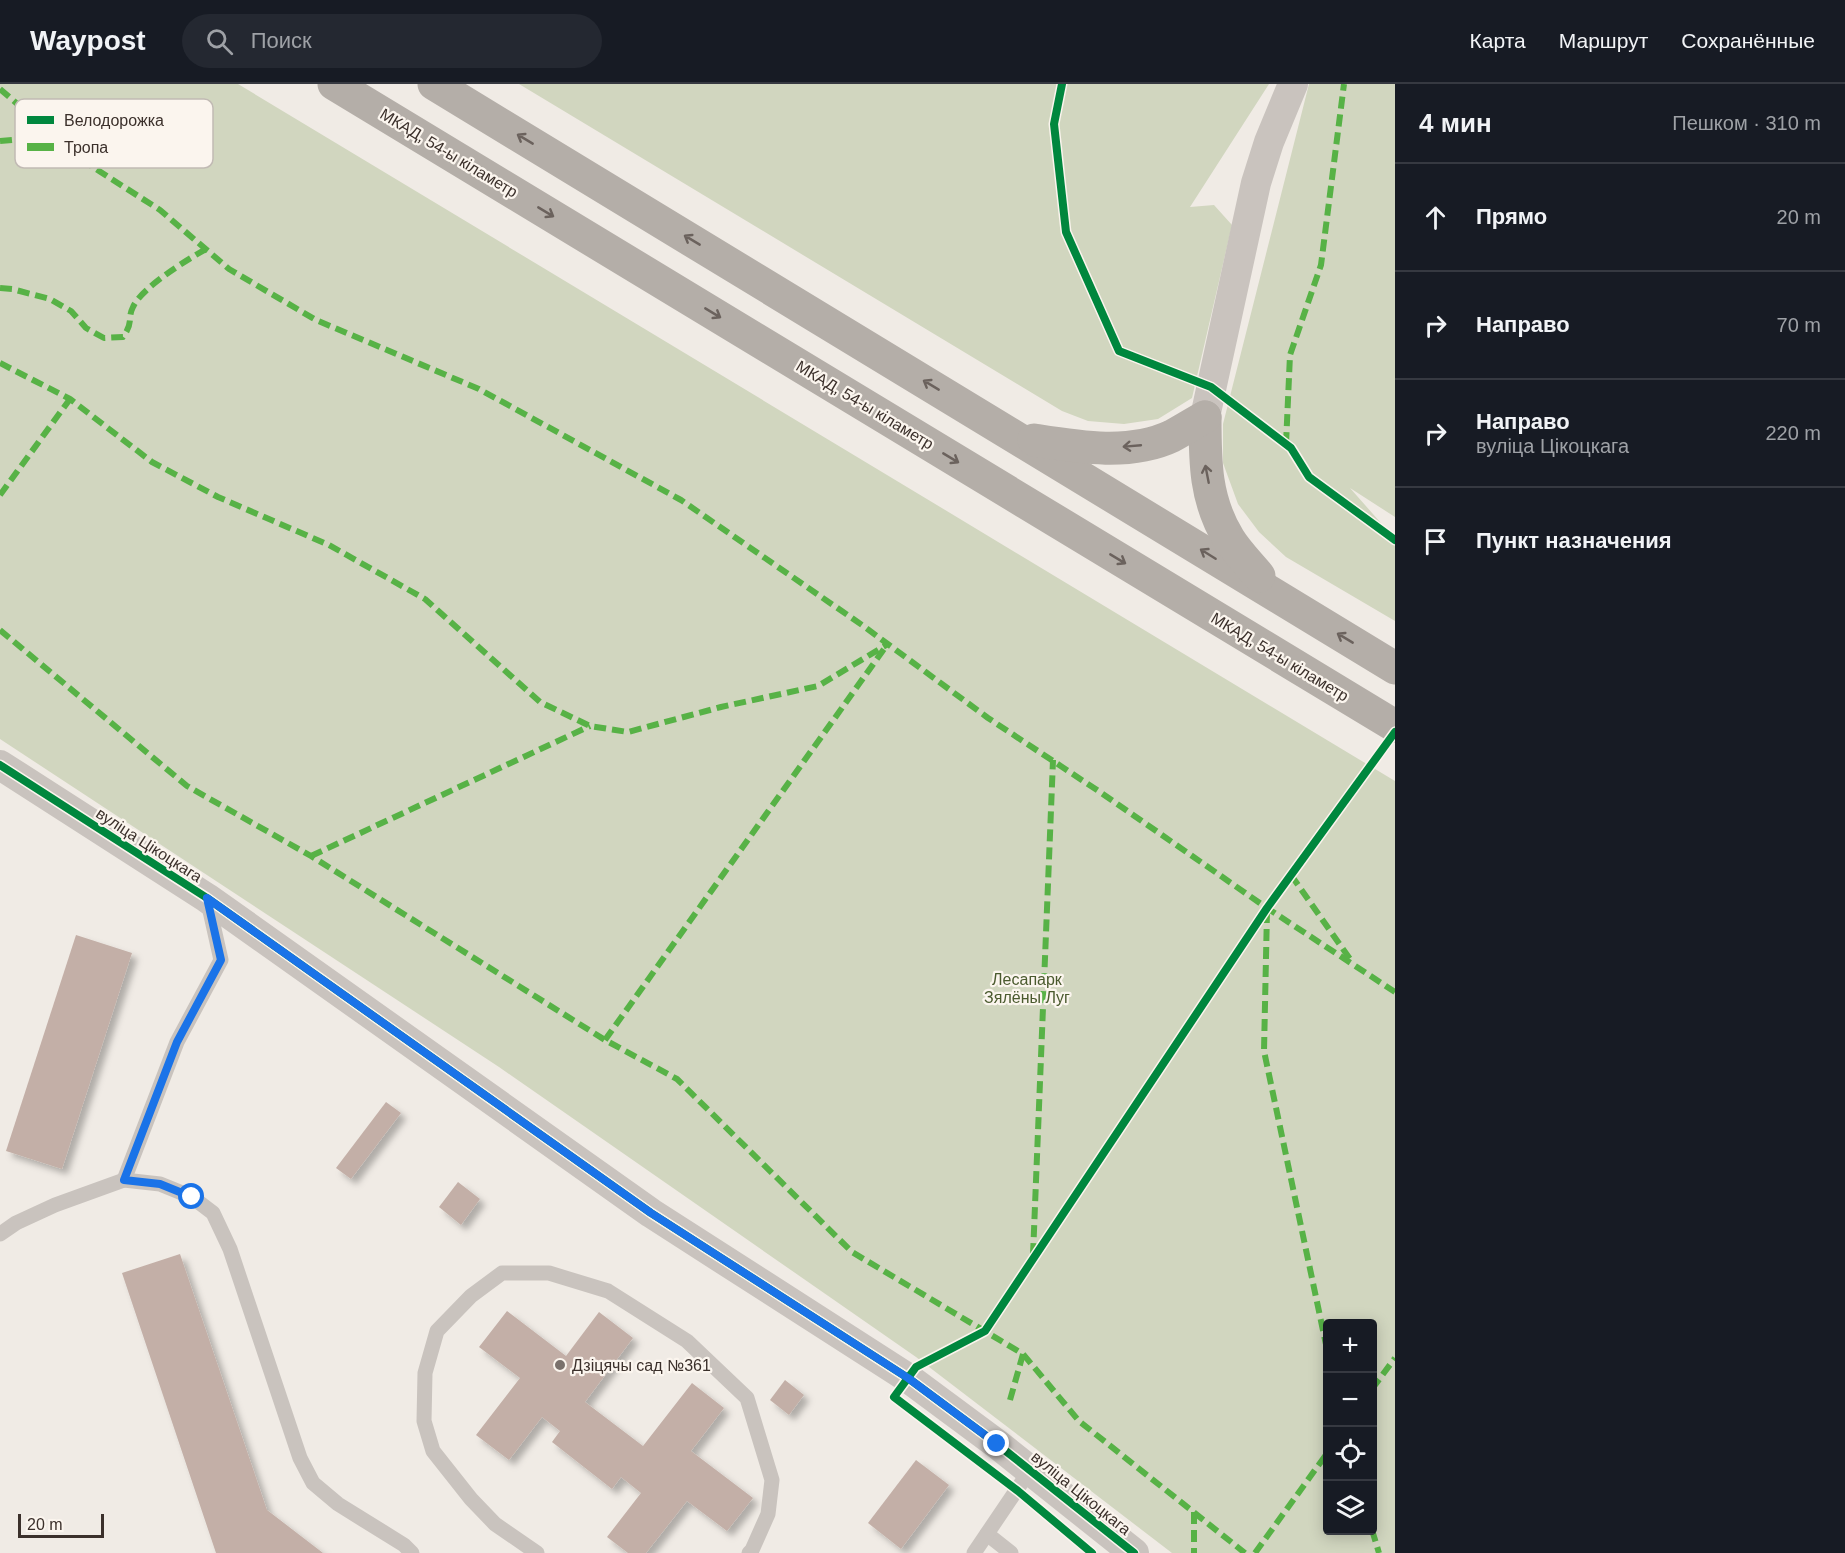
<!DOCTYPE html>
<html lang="ru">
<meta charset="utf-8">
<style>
body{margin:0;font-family:Helvetica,sans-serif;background:#242831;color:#f1f3f6}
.controls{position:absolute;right:18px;bottom:18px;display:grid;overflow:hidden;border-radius:6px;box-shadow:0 3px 15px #0003}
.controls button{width:54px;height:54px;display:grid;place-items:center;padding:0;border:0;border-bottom:2px solid #363941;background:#171b24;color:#f1f3f6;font:30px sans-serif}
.scale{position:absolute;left:18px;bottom:15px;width:86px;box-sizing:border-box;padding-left:6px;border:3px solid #3b302b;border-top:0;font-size:16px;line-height:21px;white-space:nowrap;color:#3b302b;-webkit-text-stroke:4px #fbf5ee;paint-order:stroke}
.stop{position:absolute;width:18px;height:18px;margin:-14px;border:4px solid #1a73e8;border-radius:50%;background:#fff}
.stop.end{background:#1a73e8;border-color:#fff;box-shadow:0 2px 6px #0008}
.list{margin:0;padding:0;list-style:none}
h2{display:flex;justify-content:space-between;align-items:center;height:78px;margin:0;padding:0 24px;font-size:26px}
h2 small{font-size:20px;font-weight:400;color:#9ea1a6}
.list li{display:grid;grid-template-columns:39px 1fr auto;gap:18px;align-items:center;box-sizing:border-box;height:108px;padding:0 24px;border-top:2px solid #363941}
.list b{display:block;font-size:22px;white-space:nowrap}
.list p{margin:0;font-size:20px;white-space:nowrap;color:#9ea1a6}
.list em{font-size:20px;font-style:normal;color:#9ea1a6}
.icon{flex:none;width:33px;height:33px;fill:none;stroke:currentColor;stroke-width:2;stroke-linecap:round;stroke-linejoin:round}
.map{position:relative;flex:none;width:1395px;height:1469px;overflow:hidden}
header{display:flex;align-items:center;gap:36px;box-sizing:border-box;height:84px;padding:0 30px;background:#171b24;border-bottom:2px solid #363941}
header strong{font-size:28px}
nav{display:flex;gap:33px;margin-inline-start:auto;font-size:21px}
.search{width:420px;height:54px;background:#242831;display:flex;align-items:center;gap:15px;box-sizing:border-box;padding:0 21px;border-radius:33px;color:#9ea1a6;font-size:22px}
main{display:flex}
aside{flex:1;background:#171b24}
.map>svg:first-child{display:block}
</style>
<header>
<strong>Waypost</strong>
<div class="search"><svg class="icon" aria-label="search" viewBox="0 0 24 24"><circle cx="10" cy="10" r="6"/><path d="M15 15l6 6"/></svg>Поиск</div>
<nav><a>Карта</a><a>Маршрут</a><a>Сохранённые</a></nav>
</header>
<main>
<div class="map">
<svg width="1395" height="1469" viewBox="0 0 1395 1469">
<defs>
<filter id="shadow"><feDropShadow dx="5.5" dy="5.5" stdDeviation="3" flood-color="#0004"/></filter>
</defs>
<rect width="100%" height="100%" fill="#f0ebe5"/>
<g fill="#d1d6bf" fill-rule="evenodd">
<path d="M0 0H238L1395 697V1469H1172L916 1273 499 983 0 655ZM1328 1240H1372V1446H1328Z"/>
<polygon points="519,0 1269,0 1190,123 1214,121 1232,141 1192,314 1158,335 1124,340 1088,337 1062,327"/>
<polygon points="1309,0 1395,0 1395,433 1350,404 1395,455 1395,537 1286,473 1259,448 1238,420 1223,379 1223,340"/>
</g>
<g fill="#c3afa7" filter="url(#shadow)">
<polygon points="76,851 132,869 62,1085 6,1067"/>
<polygon points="386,1018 401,1029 351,1095 336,1084"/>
<polygon points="458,1098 480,1115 461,1141 439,1123"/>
<polygon points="180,1170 267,1426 323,1469 216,1469 122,1189"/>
<polygon points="507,1227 566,1272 599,1228 633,1254 585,1318 643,1362 692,1299 724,1324 691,1367 753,1414 727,1447 687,1417 646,1469 628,1469 607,1453 641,1409 621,1393 612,1405 552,1358 560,1347 542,1333 509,1376 476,1351 520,1294 479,1263"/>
<polygon points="785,1296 804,1311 789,1331 770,1316"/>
<polygon points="916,1376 949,1401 901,1465 868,1439"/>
</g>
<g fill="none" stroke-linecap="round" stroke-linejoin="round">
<g stroke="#c9c3be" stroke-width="15">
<polyline points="124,1096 177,958 221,876 208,818"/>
<polyline points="0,1150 16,1139 55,1121 124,1096 160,1100 192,1113 213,1129 230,1165 300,1374 313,1399 338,1420 404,1461 412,1469"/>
<polyline points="987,1450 1011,1469"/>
<polyline points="537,1469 495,1440 471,1415 433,1367 424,1337 425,1289 437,1247 471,1212 502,1189 549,1189 608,1207 687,1257 747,1314 772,1396 768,1430 752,1466 749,1469"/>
<polyline points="974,1469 1030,1386"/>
</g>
<g stroke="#c9c3be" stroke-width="30">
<polyline points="1205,333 1256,99 1269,58 1293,0"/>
<polyline points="0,681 207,814 651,1129 908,1294 997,1360 1134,1469"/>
</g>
<g stroke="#b4aea8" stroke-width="33">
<polyline points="334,0 1395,642"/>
<polyline points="434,0 1395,584"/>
<path d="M1205 333C1205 378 1205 416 1229 455 1237 468 1249 480 1259 492"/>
<path d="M1034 356C1078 363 1130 372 1172 352 1183 346 1194 339 1205 333"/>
</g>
<g stroke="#57b246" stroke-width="6" stroke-dasharray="12 6" stroke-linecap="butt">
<polyline points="0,5 82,76 160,126 229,185 316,236 479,305 681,416 862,541 988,634 1100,708 1267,824 1395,908"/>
<polyline points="0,57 54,52"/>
<path d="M0 204 12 205 50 215 71 227 86 244 104 254 123 253C134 238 127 235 133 223 141 204 188 175 206 165"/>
<polyline points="0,279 70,315 152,378 218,413 329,461 425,515 540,618 590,642 628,648 721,623 818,602 888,560"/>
<polyline points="1286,360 1290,271 1321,181 1344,0"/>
<polyline points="0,411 70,315"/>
<polyline points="0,546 187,702 311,772 605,956 677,995 852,1168 1023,1270 1079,1337 1245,1469"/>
<polyline points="311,772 590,642"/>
<polyline points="1291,791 1350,875"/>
<polyline points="1267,827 1264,967 1328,1270"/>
<polyline points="605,956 884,565"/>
<polyline points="1033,1171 1053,676"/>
<polyline points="1372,1305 1395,1274"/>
<polyline points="1010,1316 1023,1270"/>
<polyline points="1194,1428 1194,1469"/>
<polyline points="1372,1446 1379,1469"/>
<polyline points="1255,1469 1328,1368"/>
</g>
<defs>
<g id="cycleway">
<polyline points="1062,0 1054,40 1066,148 1119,267 1211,303 1291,364 1309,393 1395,456"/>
<polyline points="0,681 207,814 651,1129 908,1294 997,1360 1134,1469"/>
<polyline points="1092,1469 1018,1407 894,1313 916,1283 985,1247 1267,824 1395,648"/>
</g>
</defs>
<use href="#cycleway" stroke="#fbf5ee" stroke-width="11"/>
<use href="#cycleway" stroke="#00873e" stroke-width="8"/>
</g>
<defs><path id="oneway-shaft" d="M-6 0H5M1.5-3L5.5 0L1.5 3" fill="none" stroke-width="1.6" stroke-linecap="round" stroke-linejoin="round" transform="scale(1.5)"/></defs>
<g stroke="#6b625d">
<use href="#oneway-shaft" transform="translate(525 55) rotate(-149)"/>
<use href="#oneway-shaft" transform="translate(546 128) rotate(31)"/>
<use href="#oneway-shaft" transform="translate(692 156) rotate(-149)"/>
<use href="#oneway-shaft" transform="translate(713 229) rotate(31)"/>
<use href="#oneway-shaft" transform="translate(931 301) rotate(-149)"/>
<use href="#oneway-shaft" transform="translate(1132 362) rotate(175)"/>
<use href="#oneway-shaft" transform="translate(951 374) rotate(31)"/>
<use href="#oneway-shaft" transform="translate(1207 390) rotate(-101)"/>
<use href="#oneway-shaft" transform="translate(1208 470) rotate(-148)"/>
<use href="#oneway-shaft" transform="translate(1118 475) rotate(31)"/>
<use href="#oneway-shaft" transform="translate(1345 554) rotate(-149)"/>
</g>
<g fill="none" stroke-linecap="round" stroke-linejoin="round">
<polyline stroke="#1a73e8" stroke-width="8" points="192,1113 160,1100 124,1096 177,958 221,876 207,814 651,1129 908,1294 997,1360"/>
</g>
<circle fill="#7a716c" stroke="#fbf5ee" stroke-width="2" cx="560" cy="1281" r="6"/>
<g text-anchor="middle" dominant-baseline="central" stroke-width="4.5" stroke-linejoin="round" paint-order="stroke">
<g font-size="16" fill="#3b302b" stroke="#fbf5ee">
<text transform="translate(449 69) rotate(31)">МКАД, 54-ы кіламетр</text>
<text transform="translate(865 321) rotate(31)">МКАД, 54-ы кіламетр</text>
<text transform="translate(1280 573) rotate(31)">МКАД, 54-ы кіламетр</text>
<text transform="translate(149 761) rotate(33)">вуліца Цікоцкага</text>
<text transform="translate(1081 1409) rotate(39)">вуліца Цікоцкага</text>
</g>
<g font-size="16" fill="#4a5a2e" stroke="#fbf5ee">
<text x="1027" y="895">Лесапарк<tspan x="1027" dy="18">Зялёны Луг</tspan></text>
</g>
<g font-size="16" fill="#3b302b" stroke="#fbf5ee" text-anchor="start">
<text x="572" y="1281">Дзіцячы сад №361</text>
</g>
</g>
<rect x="15" y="15" width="198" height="69" rx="9" fill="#fbf5ee" stroke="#c1bab4" stroke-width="1.5"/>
<rect x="27" y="32" width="27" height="8" fill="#00873e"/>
<rect x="27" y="59" width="27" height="8" fill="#57b246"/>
<g font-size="16" fill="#3b302b">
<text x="64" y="42">Велодорожка</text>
<text x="64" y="69">Тропа</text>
</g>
</svg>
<div class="controls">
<button>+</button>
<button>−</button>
<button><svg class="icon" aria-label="locate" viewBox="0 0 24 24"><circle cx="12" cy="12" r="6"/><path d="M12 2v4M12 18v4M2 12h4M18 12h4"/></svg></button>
<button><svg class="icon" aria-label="layers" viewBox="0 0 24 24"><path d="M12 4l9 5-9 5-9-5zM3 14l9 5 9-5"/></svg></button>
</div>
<div class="scale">20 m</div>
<div class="stop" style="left:192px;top:1113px"></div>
<div class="stop end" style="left:997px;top:1360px"></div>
</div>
<aside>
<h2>4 мин<small>Пешком · 310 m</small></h2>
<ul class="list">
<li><svg class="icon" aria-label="ahead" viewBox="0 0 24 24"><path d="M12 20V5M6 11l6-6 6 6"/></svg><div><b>Прямо</b></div><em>20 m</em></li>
<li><svg class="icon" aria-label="right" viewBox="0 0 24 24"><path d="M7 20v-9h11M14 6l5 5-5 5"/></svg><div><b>Направо</b></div><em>70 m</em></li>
<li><svg class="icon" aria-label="right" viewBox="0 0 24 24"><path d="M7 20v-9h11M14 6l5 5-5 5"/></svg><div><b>Направо</b><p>вуліца Цікоцкага</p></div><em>220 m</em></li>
<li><svg class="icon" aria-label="arrive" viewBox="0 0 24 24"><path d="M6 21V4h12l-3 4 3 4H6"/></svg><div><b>Пункт назначения</b></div></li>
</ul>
</aside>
</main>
